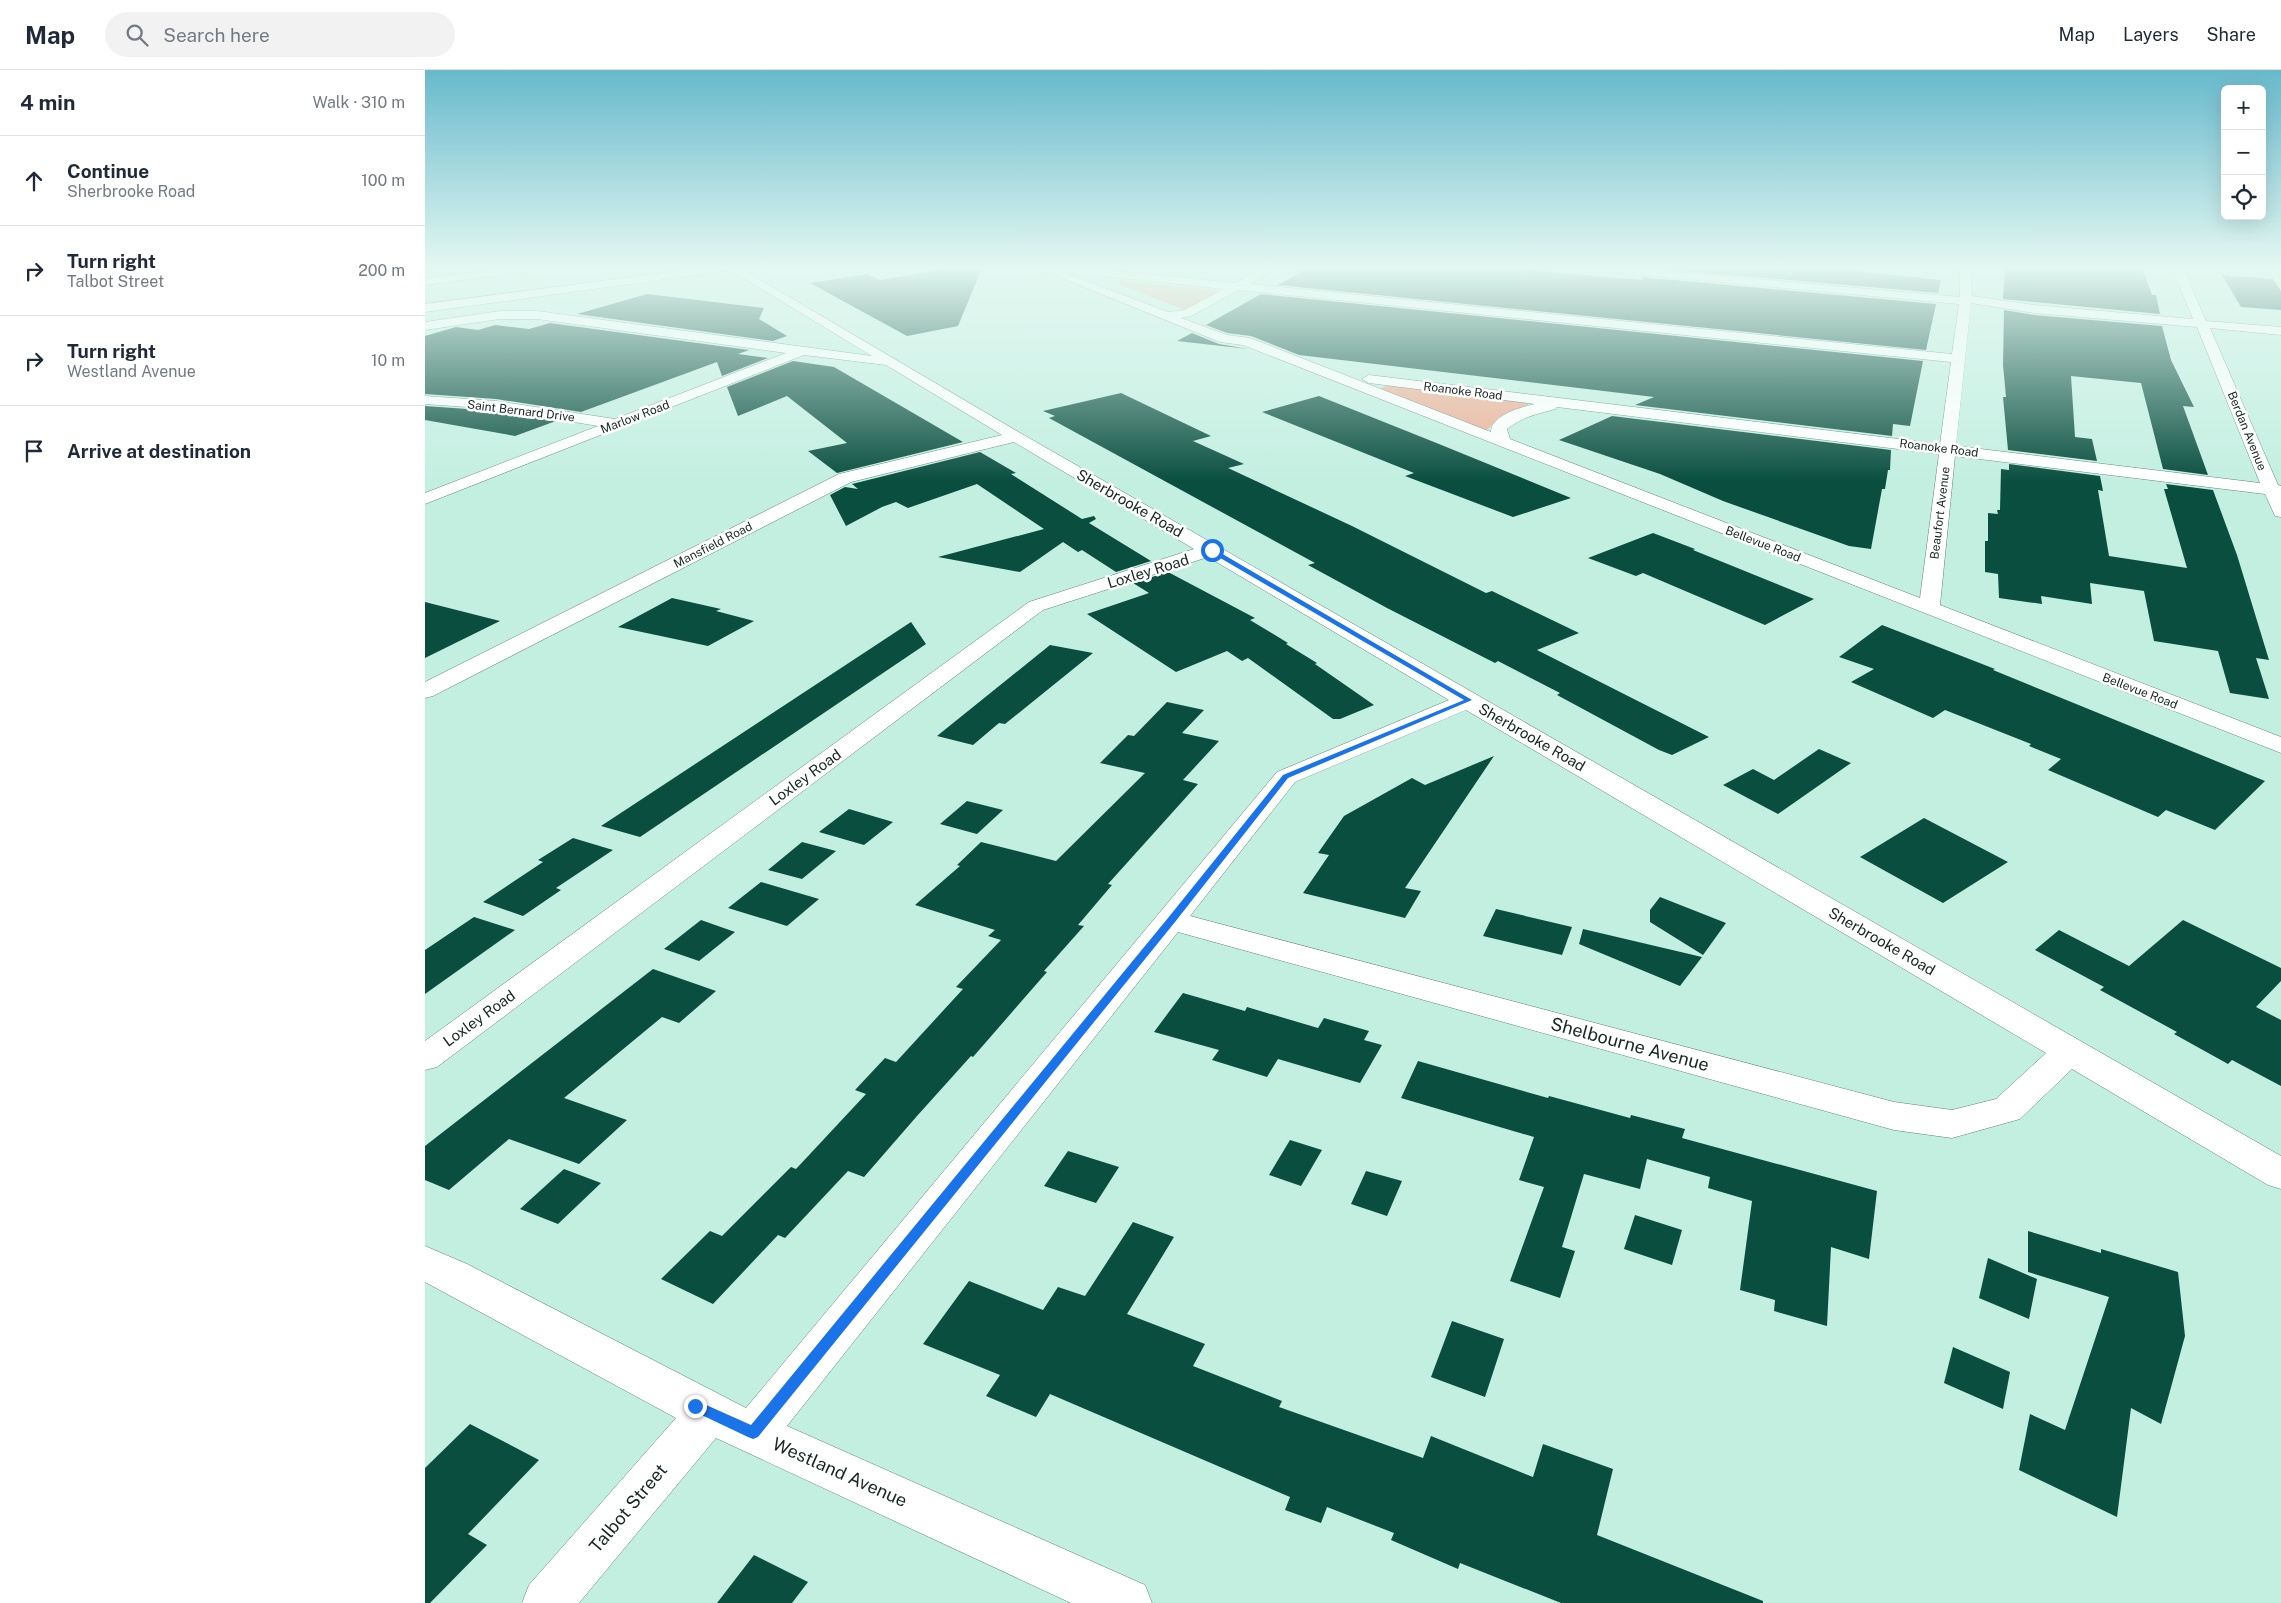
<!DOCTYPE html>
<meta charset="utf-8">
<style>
body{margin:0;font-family:"Public Sans",sans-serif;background:#f2f2f3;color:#1f2937}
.controls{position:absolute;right:15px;top:15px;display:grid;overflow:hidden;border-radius:8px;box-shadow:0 5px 20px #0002}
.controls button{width:45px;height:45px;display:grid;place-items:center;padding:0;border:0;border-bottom:1px solid #e0e1e3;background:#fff;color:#1f2937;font:25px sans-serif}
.stop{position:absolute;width:15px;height:15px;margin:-11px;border:4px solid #1a73e8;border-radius:50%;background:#fff}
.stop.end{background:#1a73e8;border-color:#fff;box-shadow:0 1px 5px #0008}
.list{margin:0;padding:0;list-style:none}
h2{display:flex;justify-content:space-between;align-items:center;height:65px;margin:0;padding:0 20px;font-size:21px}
h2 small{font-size:16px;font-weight:400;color:#747a83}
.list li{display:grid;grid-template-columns:32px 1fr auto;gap:15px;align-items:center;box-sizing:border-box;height:90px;padding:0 20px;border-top:1px solid #e0e1e3}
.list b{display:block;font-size:19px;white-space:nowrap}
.list p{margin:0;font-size:16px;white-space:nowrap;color:#747a83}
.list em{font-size:16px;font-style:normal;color:#747a83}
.icon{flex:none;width:28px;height:28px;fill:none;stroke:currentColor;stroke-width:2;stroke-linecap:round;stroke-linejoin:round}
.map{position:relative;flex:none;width:1856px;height:1533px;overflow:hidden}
header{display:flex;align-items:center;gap:30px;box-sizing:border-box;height:70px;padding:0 25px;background:#fff;border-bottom:1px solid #e0e1e3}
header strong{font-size:24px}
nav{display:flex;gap:28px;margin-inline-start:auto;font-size:18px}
.search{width:350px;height:45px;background:#f2f2f3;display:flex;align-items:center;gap:12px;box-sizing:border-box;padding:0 18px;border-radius:28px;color:#747a83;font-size:19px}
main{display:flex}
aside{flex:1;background:#fff}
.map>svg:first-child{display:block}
</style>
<header>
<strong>Map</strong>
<div class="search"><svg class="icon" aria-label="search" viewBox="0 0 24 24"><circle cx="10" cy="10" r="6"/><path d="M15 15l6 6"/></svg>Search here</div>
<nav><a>Map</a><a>Layers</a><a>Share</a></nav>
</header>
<main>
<aside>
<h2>4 min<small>Walk · 310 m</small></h2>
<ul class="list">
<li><svg class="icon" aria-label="ahead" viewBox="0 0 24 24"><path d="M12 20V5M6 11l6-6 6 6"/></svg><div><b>Continue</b><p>Sherbrooke Road</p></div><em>100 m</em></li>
<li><svg class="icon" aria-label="right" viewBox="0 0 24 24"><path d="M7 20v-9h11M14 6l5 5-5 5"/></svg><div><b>Turn right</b><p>Talbot Street</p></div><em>200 m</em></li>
<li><svg class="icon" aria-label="right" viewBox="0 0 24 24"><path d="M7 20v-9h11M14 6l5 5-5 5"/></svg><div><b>Turn right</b><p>Westland Avenue</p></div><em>10 m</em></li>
<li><svg class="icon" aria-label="arrive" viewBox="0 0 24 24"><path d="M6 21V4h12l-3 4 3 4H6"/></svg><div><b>Arrive at destination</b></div></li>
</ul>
</aside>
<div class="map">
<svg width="1856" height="1533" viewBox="0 0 1856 1533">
<rect width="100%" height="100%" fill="#c3efe1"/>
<g fill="#edb096">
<polygon points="698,211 798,221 762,241 688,212"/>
<polygon points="964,315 1102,333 1103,335 1073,349 1060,362 954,319"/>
</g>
<g fill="#094e3f">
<polygon points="528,198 535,201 557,198 533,256 482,266 385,213 442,204 455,210"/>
<polygon points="883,198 1081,198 1217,210 1217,207 1511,234 1501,280 853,215"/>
<polygon points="1226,198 1403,198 1516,210 1513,223"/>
<polygon points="1580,198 1717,198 1727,225 1731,225 1735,244 1578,229"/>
<polygon points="1797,205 1848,209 1856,221 1856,240 1816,237"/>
<polygon points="222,224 339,238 334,249 362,266 348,271 152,244"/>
<polygon points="836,224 1498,291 1485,356 1468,354 1467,366 1210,335 1229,327 874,285 826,266 802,263 781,255"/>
<polygon points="1579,240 1609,245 1737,256 1746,290 1769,337 1758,336 1783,405 1738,399 1716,313 1646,306 1650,367 1667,369 1672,391 1583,380 1578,327 1581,327 1578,295"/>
<polygon points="125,253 324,280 313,284 343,288 297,306 292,292 156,342 71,329 0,324 0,266 31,257 53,260 70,255 104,259"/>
<polygon points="767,263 794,274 823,279 752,271"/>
<polygon points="368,291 409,297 538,372 412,403 383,381 422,373 362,326 313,346 302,317"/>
<polygon points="696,323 786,366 768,371 819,394 803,398 927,456 1061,523 1067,521 1154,563 1112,580 1284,667 1247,685 1234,680 1132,625 1135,623 1073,591 1070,593 962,538 883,495 890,493 624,348 630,346 618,341"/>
<polygon points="894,326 1014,374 1146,428 1088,447 980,406 989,403 837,342"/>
<polygon points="0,336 71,341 131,351 90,366 0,350"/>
<polygon points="1187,346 1466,380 1465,400 1463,400 1460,419 1457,419 1446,479 1424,476 1298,431 1235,404 1134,370"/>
<polygon points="555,382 591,403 586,404 657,449 669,446 671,449 664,453 726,491 691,502 657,480 653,482 638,472 595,502 513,487 619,459 552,414 483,438 471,432 457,437 421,456 405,425 420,417 433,419 427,414"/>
<polygon points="1584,394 1675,406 1678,421 1673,420 1684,486 1762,498 1739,419 1743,419 1741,414 1788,420 1812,485 1844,590 1831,588 1844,629 1805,623 1793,581 1729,571 1719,521 1665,513 1667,534 1616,526 1617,534 1574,528 1573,504 1560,502 1560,471 1563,471 1563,443 1573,444 1572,440 1575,440 1576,399 1584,400"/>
<polygon points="1228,463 1270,479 1268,480 1389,529 1340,555 1218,503 1211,506 1163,488"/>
<polygon points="743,502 830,548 825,550 863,573 861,574 892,593 890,594 949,635 915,649 908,649 823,588 817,591 802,581 751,602 662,544 724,523 708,513"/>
<polygon points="247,528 296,539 291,541 329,551 283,576 193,557"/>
<polygon points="0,532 75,551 0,588"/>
<polygon points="486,552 501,574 215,767 176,756"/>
<polygon points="1457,555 1570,599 1568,600 1840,711 1790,760 1741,740 1733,747 1623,700 1636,689 1604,676 1606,674 1520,640 1508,648 1426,612 1449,599 1414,587"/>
<polygon points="625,575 668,583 580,654 574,653 548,675 512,666"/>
<polygon points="742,632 779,640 757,663 794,671 758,710 773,714 683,814 687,815 653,855 659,856 619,901 622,902 548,987 546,986 492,1046 439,1107 423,1101 360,1168 353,1165 288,1234 236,1209 285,1161 297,1166 366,1097 371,1099 441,1024 430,1020 460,988 471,992 538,919 531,917 576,870 563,866 570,860 490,835 535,796 532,795 556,772 631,791 720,703 675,693 703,665 709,666"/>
<polygon points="1394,679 1426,693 1353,744 1298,715 1328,699 1349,710"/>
<polygon points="1069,686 980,818 996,821 980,848 878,823 904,785 893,783 919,746 987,708 1000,715"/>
<polygon points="542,731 578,740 552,764 515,754"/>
<polygon points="424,739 468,752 439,775 394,762"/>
<polygon points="1499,748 1583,792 1518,833 1435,787"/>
<polygon points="148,768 188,780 131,818 136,820 98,846 58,832 118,792 113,790"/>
<polygon points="377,772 411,781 377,809 343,800"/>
<polygon points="336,812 394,829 362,856 303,838"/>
<polygon points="1235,827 1301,853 1278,885 1225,852 1225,840"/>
<polygon points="1071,839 1147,857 1137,885 1058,866"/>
<polygon points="49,847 90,860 0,924 0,880"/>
<polygon points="276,850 310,862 274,891 239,879"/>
<polygon points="1758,850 1856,898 1856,911 1831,937 1856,950 1856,1016 1807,990 1803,994 1749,964 1752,962 1675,920 1679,917 1610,880 1634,860 1704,896"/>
<polygon points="1158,859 1277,887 1255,916 1154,874"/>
<polygon points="228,899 291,921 254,953 237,947 139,1028 202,1050 154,1094 84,1069 24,1120 0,1110 0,1076"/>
<polygon points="758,923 820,941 822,937 893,958 899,948 944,961 939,970 957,975 935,1013 853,989 842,1007 787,990 794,980 729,962"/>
<polygon points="993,991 1123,1028 1124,1026 1205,1048 1206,1045 1260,1059 1257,1068 1452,1121 1444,1189 1406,1177 1402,1256 1349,1241 1350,1230 1315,1220 1327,1131 1283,1118 1285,1107 1222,1089 1215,1119 1159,1104 1137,1177 1150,1181 1135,1228 1085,1211 1119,1117 1094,1110 1109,1067 976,1028"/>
<polygon points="865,1070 897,1080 876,1116 844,1105"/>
<polygon points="643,1081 694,1097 671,1133 619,1116"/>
<polygon points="139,1099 176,1113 133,1154 95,1139"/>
<polygon points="941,1101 977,1111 962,1146 926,1134"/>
<polygon points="1210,1145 1257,1160 1247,1195 1199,1179"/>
<polygon points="708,1152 749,1167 702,1244 780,1274 768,1296 857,1331 854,1337 998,1388 1006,1366 1108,1407 1118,1374 1188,1399 1172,1465 1338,1531 1338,1533 1136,1533 1035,1493 1033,1499 966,1470 969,1463 902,1437 896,1453 860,1440 865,1427 625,1324 611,1347 561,1326 575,1305 498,1274 544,1211 618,1240 633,1217 660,1226"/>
<polygon points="1603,1161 1676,1183 1676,1179 1753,1202 1760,1266 1736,1354 1706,1338 1692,1447 1594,1400 1605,1344 1640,1360 1684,1227 1603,1202"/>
<polygon points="1563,1188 1612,1209 1604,1249 1554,1228"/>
<polygon points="1027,1251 1079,1269 1060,1327 1006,1307"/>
<polygon points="1528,1277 1585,1302 1578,1339 1519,1313"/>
<polygon points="45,1354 114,1390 43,1464 62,1475 5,1533 0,1533 0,1398"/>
<polygon points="329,1485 383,1512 367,1533 292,1533"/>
</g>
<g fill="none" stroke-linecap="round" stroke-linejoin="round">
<defs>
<g id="minor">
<polygon points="81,198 110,198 104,201 0,215 0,209"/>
<path d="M302 198H315L597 364 1856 1086V1119L1843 1115 1647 999 1595 1049 1527 1068 1469 1060 753 862 362 1356 720 1515 727 1533H646L291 1368 154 1533H97L104 1515 251 1348 0 1212V1176L42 1194 321 1338 852 702 1024 630 783 487 618 540 12 997 0 1000V971L604 532 769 479 589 372 426 412 8 626 0 628V612L414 404 577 365 461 295 379 285 0 434V423L173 356 71 339 0 334V326L71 331 190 349 361 283 112 249H75L0 260V252L75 241H112L447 286ZM1041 640 1621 983 1571 1029 1527 1040 1469 1032 765 846 870 712Z"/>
<path d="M612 198H627L743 242 759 240 799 219 649 203 643 200 645 198H660L810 213 839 198H852L825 214 1527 284 1534 234 1173 201 1167 198H1207L1535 227V198H1546L1547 226 1609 235 1768 249 1747 198H1758L1781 251 1856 257V265L1785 258 1853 415 1856 416V447L1850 446 1840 424 1530 386 1515 535 1856 667V683L818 275 795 272ZM814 220 1526 292 1515 374 944 305 937 309 944 313 1110 334C1097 337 1066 345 1066 362L825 268 802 265 756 248 766 246ZM1546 233 1609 243 1772 257 1835 413 1531 376ZM1132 337 1514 384 1495 528 1085 369 1082 359C1097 347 1112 344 1130 339Z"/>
</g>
<polygon id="highway" points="277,198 306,198 300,201 0,242 0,234"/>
</defs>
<use href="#minor" stroke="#5c8578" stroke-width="1"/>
<use href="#highway" stroke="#5c8578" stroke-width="1"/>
<use href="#minor" fill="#fff" fill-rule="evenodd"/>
<use href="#highway" fill="#fff" fill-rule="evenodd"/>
</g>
<linearGradient id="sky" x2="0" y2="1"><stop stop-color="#68b9cc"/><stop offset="0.48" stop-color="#e4f8f2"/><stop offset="1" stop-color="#e4f8f2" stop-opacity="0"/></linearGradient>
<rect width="1856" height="412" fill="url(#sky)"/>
<polygon fill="#1a73e8" points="785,479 789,479 1047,630 863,708 750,852 333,1367 328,1369 323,1367 266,1340 264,1336 266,1331 270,1330 326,1355 743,848 858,705 1039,630 785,482"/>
<g text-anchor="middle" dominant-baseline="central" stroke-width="5" stroke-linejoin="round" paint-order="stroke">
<g font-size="12" fill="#172823" stroke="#fff">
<text transform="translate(1038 321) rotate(7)">Roanoke Road</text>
<text transform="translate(96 341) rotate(7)">Saint Bernard Drive</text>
<text transform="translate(210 347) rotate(-21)">Marlow Road</text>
<text transform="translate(1822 361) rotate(68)">Berdan Avenue</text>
<text transform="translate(1514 378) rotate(7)">Roanoke Road</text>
<text transform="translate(1515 443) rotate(-83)">Beaufort Avenue</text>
<text transform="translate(1338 474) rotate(21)">Bellevue Road</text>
<text transform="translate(288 475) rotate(-27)">Mansfield Road</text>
<text transform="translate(1715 621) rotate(21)">Bellevue Road</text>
</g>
<g font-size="15" fill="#172823" stroke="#fff">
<text transform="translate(705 433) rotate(30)">Sherbrooke Road</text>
<text transform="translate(723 501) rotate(-17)">Loxley Road</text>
<text transform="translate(1107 667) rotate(30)">Sherbrooke Road</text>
<text transform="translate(380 707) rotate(-36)">Loxley Road</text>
<text transform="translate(1457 871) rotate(30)">Sherbrooke Road</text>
<text transform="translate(54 948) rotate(-36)">Loxley Road</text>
</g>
<g font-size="18" fill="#172823" stroke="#fff">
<text transform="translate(1205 974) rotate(15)">Shelbourne Avenue</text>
<text transform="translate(415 1402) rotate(24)">Westland Avenue</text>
<text transform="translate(203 1438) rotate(-50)">Talbot Street</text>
</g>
</g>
</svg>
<div class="controls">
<button>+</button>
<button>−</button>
<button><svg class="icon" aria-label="locate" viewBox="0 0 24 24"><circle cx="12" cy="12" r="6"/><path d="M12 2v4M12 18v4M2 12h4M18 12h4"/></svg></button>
</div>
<div class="stop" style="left:787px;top:480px"></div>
<div class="stop end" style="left:270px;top:1336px"></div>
</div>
</main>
